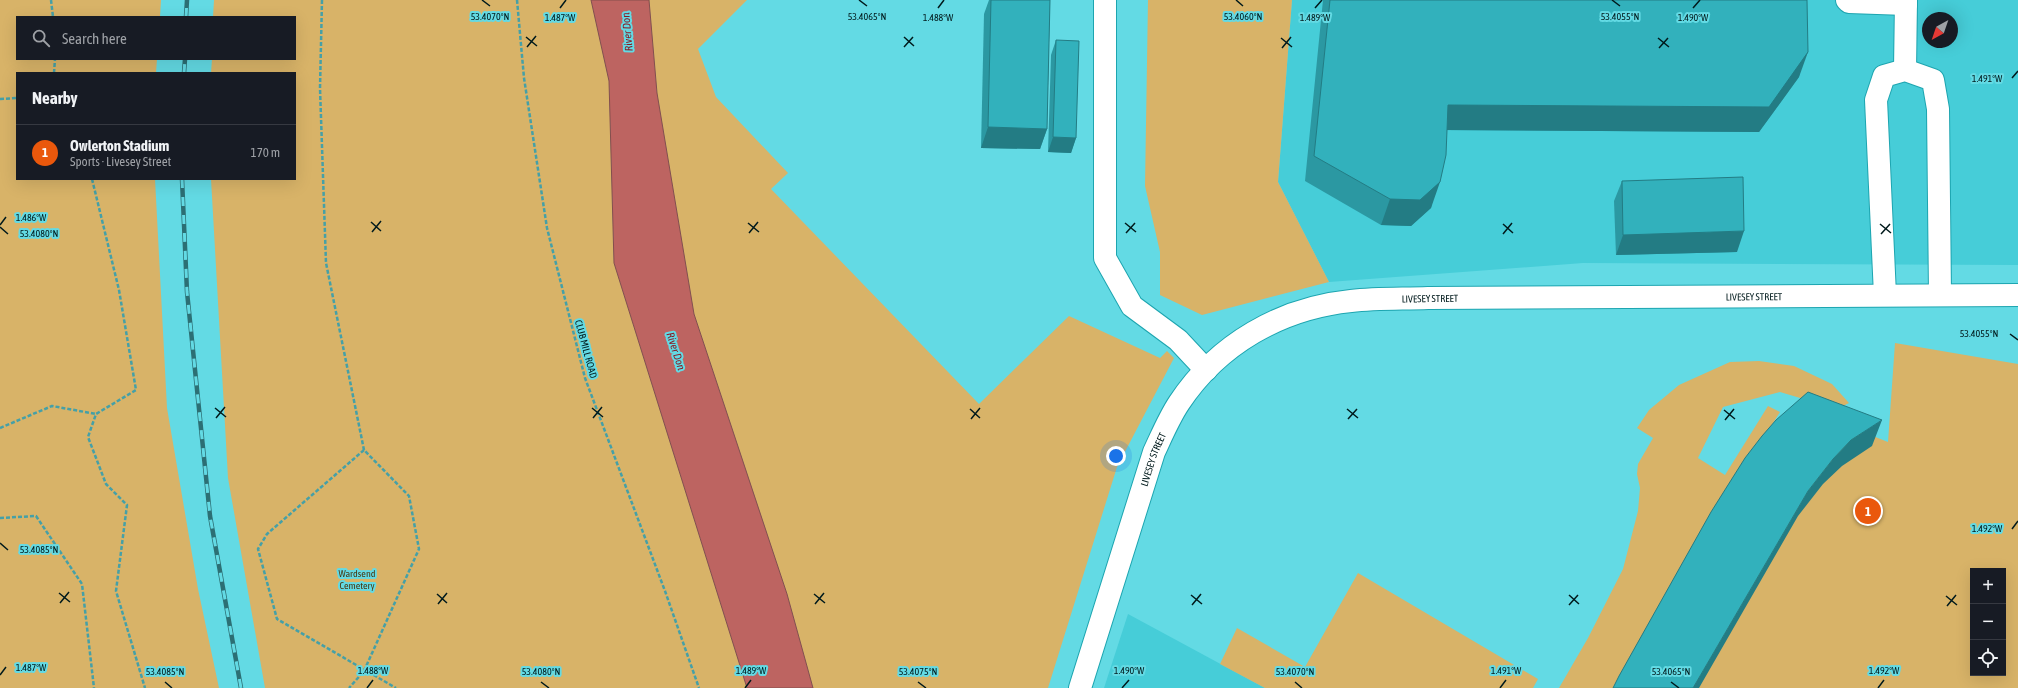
<!DOCTYPE html>
<meta charset="utf-8">
<style>
body{margin:0;font-family:"Asap Condensed",sans-serif;background:#20242c;color:#f1f3f6}
.controls{position:absolute;right:12px;bottom:12px;display:grid;overflow:hidden;border-radius:0px;box-shadow:0 4px 16px #0002}
.controls button{width:36px;height:36px;display:grid;place-items:center;padding:0;border:0;border-bottom:1px solid #363941;background:#171b24;color:#f1f3f6;font:20px sans-serif}
.compass{position:absolute;left:1922px;top:12px;width:36px;height:36px;border-radius:50%;background:#171b24;box-shadow:0 4px 16px #0002;rotate:220deg}
.you{position:absolute;left:1116px;top:456px;width:14px;height:14px;margin:-10px;border:3px solid #fff;border-radius:50%;background:#1a73e8;box-shadow:0 0 0 6px #1a73e833}
.badge{display:grid;place-items:center;width:26px;height:26px;border-radius:50%;background:#ea580c;color:#fff;font-size:13px;font-weight:700}
.pin{position:absolute;translate:-50% -50%;border:2px solid #fff;box-shadow:0 1px 4px #0006}
.list{margin:0;padding:0;list-style:none}
h2{display:flex;justify-content:space-between;align-items:center;height:52px;margin:0;padding:0 16px;font-size:17px}
h2 small{font-size:13px;font-weight:400;color:#9ea1a6}
.list li{display:grid;grid-template-columns:26px 1fr auto;gap:12px;align-items:center;box-sizing:border-box;height:56px;padding:0 16px;border-top:1px solid #363941}
.list b{display:block;font-size:15px;white-space:nowrap}
.list p{margin:0;font-size:13px;white-space:nowrap;color:#9ea1a6}
.list em{font-size:13px;font-style:normal;color:#9ea1a6}
.icon{flex:none;width:22px;height:22px;fill:none;stroke:currentColor;stroke-width:2;stroke-linecap:round;stroke-linejoin:round}
.map{position:relative;flex:none;width:2018px;height:688px;overflow:hidden}
.search{position:absolute;background:#171b24;box-shadow:0 4px 16px #0002;left:16px;top:16px;width:280px;height:44px;display:flex;align-items:center;gap:10px;box-sizing:border-box;padding:0 14px;border-radius:0px;color:#9ea1a6;font-size:15px}
.panel{position:absolute;background:#171b24;box-shadow:0 4px 16px #0002;left:16px;top:72px;width:280px;height:108px;border-radius:0px}
.map>svg:first-child{display:block}
</style>
<div class="map">
<svg width="2018" height="688" viewBox="0 0 2018 688">
<rect width="100%" height="100%" fill="#63dae4"/>
<g fill="#46cdd8" fill-rule="evenodd">
<path d="M1292 0H2018V265L1583 263 1329 282 1278 182ZM1928 18H1952V42H1928Z"/>
<polygon points="1128,614 1265,688 1104,688"/>
</g>
<g fill="#d8b368" fill-rule="evenodd">
<polygon points="0,0 161,0 160,17 17,17 17,59 157,59 156,73 17,73 17,179 155,179 167,408 198,589 219,688 0,688"/>
<polygon points="214,0 591,0 609,81 614,263 747,688 265,688 228,478 211,179 295,179 295,73 211,73 212,59 295,59 295,17 213,17"/>
<polygon points="649,0 747,0 698,49 716,97 788,173 771,189 979,404 1069,316 1160,358 1167,351 1174,358 1117,467 1048,688 813,688 787,594 694,314 657,93"/>
<polygon points="1148,0 1292,0 1278,182 1329,282 1202,315 1160,295 1160,252 1145,186"/>
<path d="M1895 343 2018 364V688H1559L1588 638 1623 569 1638 511 1640 488 1637 474 1638 464 1653 438 1637 428 1649 410 1679 385 1730 362 1759 361 1794 366 1832 384 1849 403 1837 409 1780 392 1723 407 1698 458 1725 475 1768 406 1780 412 1738 479 1807 410 1888 442ZM1973 571H2003V673H1973Z"/>
<polygon points="1358,573 1538,679 1533,688 1265,688 1220,664 1237,628 1305,667"/>
</g>
<polygon fill="#bd6461" stroke="#854e4c" points="591,0 649,0 657,93 694,314 787,594 813,688 747,688 614,263 609,81"/>
<g fill="none" stroke-linecap="round" stroke-linejoin="round">
<defs>
<g id="minor">
<polyline points="1105,0 1105,258 1132,306 1178,340 1206,370"/>
<polyline points="1847,0 1849,2 1906,4"/>
<polyline points="1905,70 1906,0"/>
<polyline points="1885,295 1876,100 1884,76 1905,70 1933,80 1938,109 1940,294"/>
<path id="s1" d="M1080 688 1154 452C1162 435 1169 418 1179 403 1218 344 1281 308 1351 301 1377 298 1402 299 1428 298L2018 295"/>
</g>
</defs>
<use href="#minor" stroke="#1da5b0" stroke-width="24"/>
<g stroke="#45a0a7" stroke-width="2.5" stroke-dasharray="4 2" stroke-linecap="butt">
<polyline points="51,0 53,17"/>
<polyline points="322,0 320,88 326,263 364,450 409,496 419,549 364,671 349,688"/>
<polyline points="517,0 524,78 547,228 585,378 665,591 699,688"/>
<polyline points="54,73 55,59"/>
<polyline points="0,99 17,98"/>
<polyline points="92,179 119,290 136,390 96,414 88,437 106,484 127,505 116,591 145,688"/>
<polyline points="0,428 52,406 96,414"/>
<polyline points="364,450 267,534 258,549 277,619 396,688"/>
<polyline points="0,518 36,516 82,584 94,688"/>
</g>
<use href="#minor" stroke="#fff" stroke-width="22"/>
<defs>
<g id="rail">
<polyline points="186,17 187,0"/>
<polyline points="184,73 185,59"/>
<polyline points="182,179 187,292 210,516 241,688"/>
</g>
</defs>
<use href="#rail" stroke="#2c6f74" stroke-width="4.5"/>
<use href="#rail" stroke="#63dae4" stroke-width="3" stroke-dasharray="9" stroke-linecap="butt"/>
</g>
<g fill="#2b98a2">
<polygon points="989,0 1050,0 1047,129 1040,149 981,148 984,14"/>
<polygon points="1323,0 1807,0 1799,77 1759,132 1447,130 1431,208 1411,226 1381,225 1305,181"/>
<polygon points="1056,40 1076,138 1071,153 1048,152 1051,55"/>
<polygon points="1622,181 1737,252 1616,255 1614,201"/>
</g>
<g fill="#237c84">
<polygon points="1808,52 1799,77 1759,132 1439,130 1448,105"/>
<polygon points="988,127 1047,129 1040,149 981,148"/>
<polygon points="1053,137 1076,138 1071,153 1048,152"/>
<polygon points="1440,182 1431,208 1411,226 1381,225 1390,199"/>
<polygon points="1744,231 1737,252 1616,255 1623,235"/>
<polygon points="1882,420 1872,446 1842,466 1823,484 1798,516 1699,688 1693,688 1808,491 1833,459 1851,440"/>
</g>
<g fill="#32b1bc" stroke="#237c84">
<polygon points="991,0 1050,0 1047,129 988,127"/>
<polygon points="1330,0 1807,0 1808,52 1769,107 1448,105 1446,155 1440,182 1420,200 1390,199 1314,156"/>
<polygon points="1056,40 1079,41 1076,138 1053,137"/>
<polygon points="1743,177 1744,231 1623,235 1622,181"/>
<polygon points="1808,392 1882,420 1851,440 1833,459 1808,491 1693,688 1613,688 1619,676 1711,512 1745,458 1762,436 1776,420"/>
</g>
<path fill="none" stroke="#011a1c" stroke-width="1.5" d="M482 0 490 6M859 0 867 6M1236 0 1243 6M1612 0 1620 6M560 8 566 0M938 8 944 0M1315 8 1322 0M1693 8 1700 0M526 37 537 46M904 37 914 46M1281 38 1292 47M1658 38 1669 47M527 47 536 36M904 47 913 37M1282 48 1291 37M1659 48 1668 38M2012 78 2018 71M371 222 381 231M748 223 759 232M1125 223 1136 232M1503 224 1513 233M1880 224 1891 233M0 225 6 217M0 227 8 234M372 232 381 221M749 233 758 222M1126 233 1135 223M1503 234 1512 223M1881 234 1890 224M2010 334 2018 340M215 408 226 417M592 408 603 417M970 409 980 418M1347 409 1358 418M1724 410 1735 419M216 418 225 407M593 418 602 407M971 419 980 408M1348 419 1357 409M1725 420 1734 409M2012 529 2018 521M0 543 8 550M59 593 70 602M437 594 447 603M814 594 825 603M1191 595 1202 604M1569 595 1579 604M1946 596 1957 605M60 603 69 592M438 604 447 593M815 604 824 593M1192 605 1201 594M1569 605 1578 595M1947 606 1956 595M0 675 6 667M165 682 172 688M541 682 549 688M918 682 926 688M1295 682 1302 688M1671 682 1679 688M367 688 373 680M745 688 751 680M1122 688 1129 680M1500 688 1506 680M1878 688 1884 680"/>
<g text-anchor="middle" dominant-baseline="central" stroke-width="4" stroke-linejoin="round" paint-order="stroke">
<g font-size="10" fill="#011a1c" stroke="#63dae4">
<text stroke="none"><textPath href="#s1" startOffset="912">LIVESEY STREET</textPath></text>
<text stroke="none"><textPath href="#s1" startOffset="588">LIVESEY STREET</textPath></text>
<text transform="translate(586 349) rotate(75)">CLUB MILL ROAD</text>
<text stroke="none"><textPath href="#s1" startOffset="240">LIVESEY STREET</textPath></text>
</g>
<g font-size="10" fill="#4a3813" stroke="#63dae4">
<text x="357" y="573">Wardsend<tspan x="357" dy="12">Cemetery</tspan></text>
</g>
<g font-size="11" font-style="italic" fill="#881921" stroke="#63dae4">
<text transform="translate(627 32) rotate(-95)">River Don</text>
<text transform="translate(676 351) rotate(72)">River Don</text>
</g>
</g>
<g font-size="10" text-anchor="middle" fill="#011a1c" stroke="#63dae4" stroke-width="4" stroke-linejoin="round" paint-order="stroke">
<text x="490" y="20">53.4070°N</text>
<text x="867" y="20">53.4065°N</text>
<text x="1243" y="20">53.4060°N</text>
<text x="1620" y="20">53.4055°N</text>
<text x="560" y="21">1.487°W</text>
<text x="938" y="21">1.488°W</text>
<text x="1315" y="21">1.489°W</text>
<text x="1693" y="21">1.490°W</text>
<text x="1987" y="82">1.491°W</text>
<text x="31" y="221">1.486°W</text>
<text x="39" y="237">53.4080°N</text>
<text x="1979" y="337">53.4055°N</text>
<text x="1987" y="532">1.492°W</text>
<text x="39" y="553">53.4085°N</text>
<text x="31" y="671">1.487°W</text>
<text x="373" y="674">1.488°W</text>
<text x="751" y="674">1.489°W</text>
<text x="1129" y="674">1.490°W</text>
<text x="1506" y="674">1.491°W</text>
<text x="1884" y="674">1.492°W</text>
<text x="165" y="675">53.4085°N</text>
<text x="541" y="675">53.4080°N</text>
<text x="918" y="675">53.4075°N</text>
<text x="1295" y="675">53.4070°N</text>
<text x="1671" y="675">53.4065°N</text>
</g>
</svg>
<div class="controls">
<button>+</button>
<button>−</button>
<button><svg class="icon" aria-label="locate" viewBox="0 0 24 24"><circle cx="12" cy="12" r="6"/><path d="M12 2v4M12 18v4M2 12h4M18 12h4"/></svg></button>
</div>
<svg class="compass" viewBox="-18 -18 36 36"><path d="M0-13l5 13h-10z" fill="#e53935"/><path d="M0 13l5-13h-10z" fill="#9ea1a6"/></svg>
<div class="you"></div>
<div class="pin badge" style="left:1868px;top:511px">1</div>
<div class="search"><svg class="icon" aria-label="search" viewBox="0 0 24 24"><circle cx="10" cy="10" r="6"/><path d="M15 15l6 6"/></svg>Search here</div>
<section class="panel">
<h2>Nearby<small></small></h2>
<ul class="list">
<li><span class="badge">1</span><div><b>Owlerton Stadium</b><p>Sports · Livesey Street</p></div><em>170 m</em></li>
</ul>
</section>
</div>
